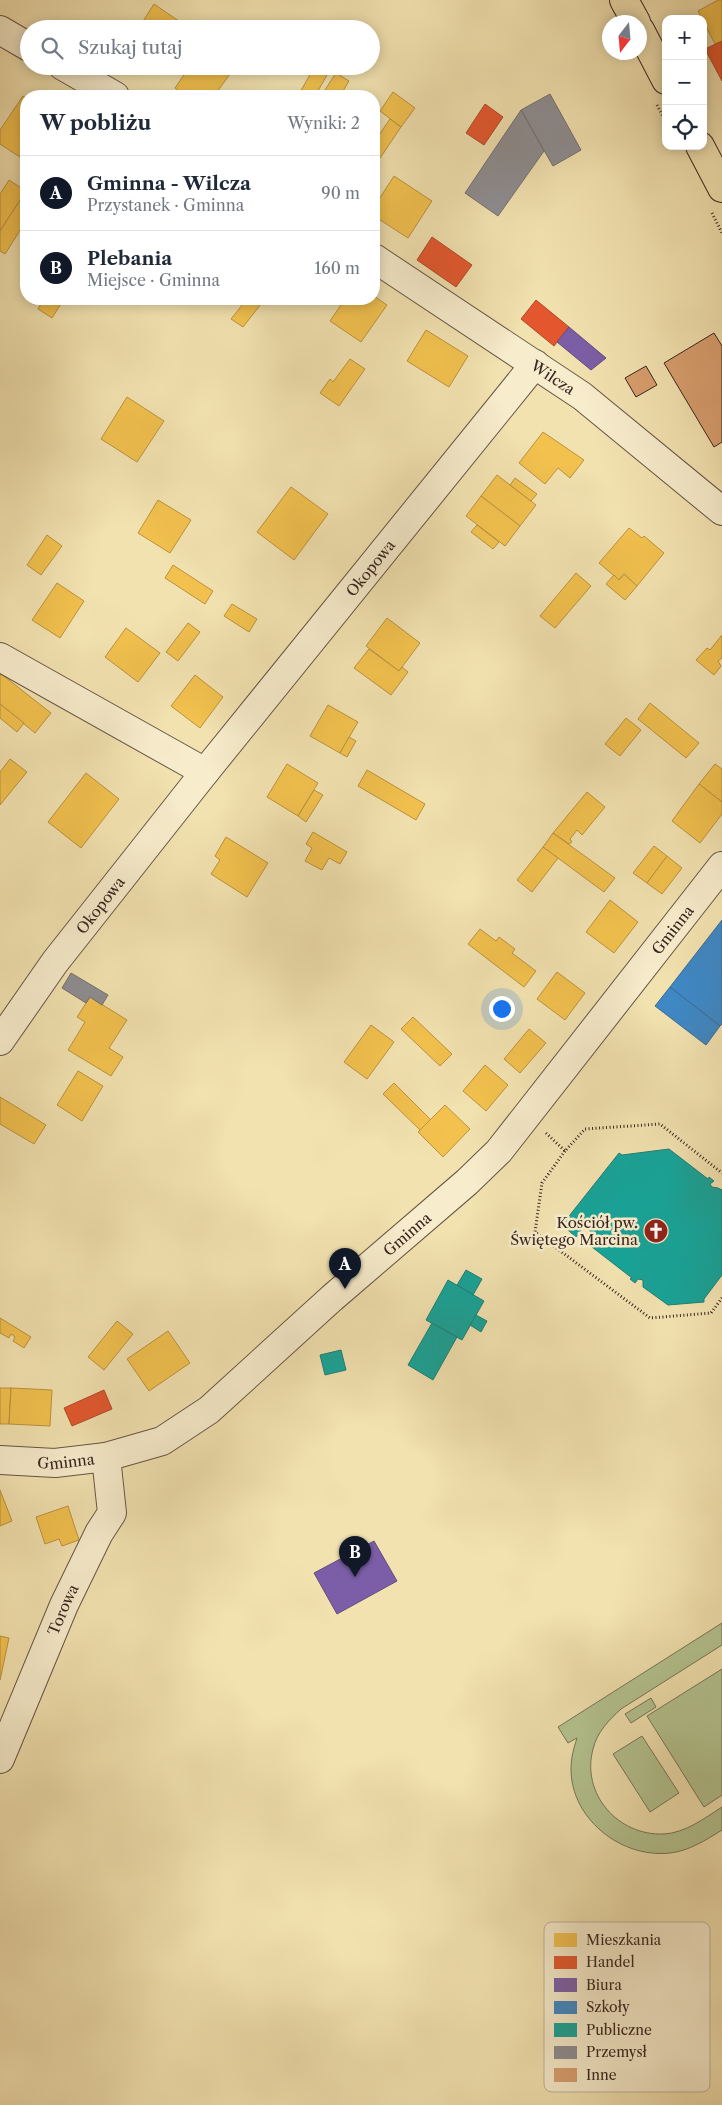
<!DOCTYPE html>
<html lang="pl">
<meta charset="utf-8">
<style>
body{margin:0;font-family:"Libre Caslon Text",serif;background:#f6f6f7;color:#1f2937}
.controls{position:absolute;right:15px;top:15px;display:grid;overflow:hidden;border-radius:10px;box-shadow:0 2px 12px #0003}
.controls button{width:45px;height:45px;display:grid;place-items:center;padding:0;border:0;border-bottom:1px solid #e0e1e3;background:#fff;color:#1f2937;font:25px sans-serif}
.compass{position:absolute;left:602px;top:15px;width:45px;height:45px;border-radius:50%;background:#fff;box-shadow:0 2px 12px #0003;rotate:196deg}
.you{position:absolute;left:501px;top:1008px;width:18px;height:18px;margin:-12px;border:4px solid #fff;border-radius:50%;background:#1a73e8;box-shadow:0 0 0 8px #1a73e833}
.badge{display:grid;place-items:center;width:32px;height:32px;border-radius:50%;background:#111827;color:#fff;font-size:16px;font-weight:700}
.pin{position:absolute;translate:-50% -41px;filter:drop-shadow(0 1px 2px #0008)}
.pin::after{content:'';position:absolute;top:26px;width:18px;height:15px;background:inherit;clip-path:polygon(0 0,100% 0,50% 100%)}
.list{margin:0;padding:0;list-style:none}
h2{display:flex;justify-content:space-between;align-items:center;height:65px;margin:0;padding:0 20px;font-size:21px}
h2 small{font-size:16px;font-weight:400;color:#747a83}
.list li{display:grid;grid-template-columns:32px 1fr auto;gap:15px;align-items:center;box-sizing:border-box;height:75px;padding:0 20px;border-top:1px solid #e0e1e3}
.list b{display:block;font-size:19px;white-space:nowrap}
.list p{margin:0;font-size:16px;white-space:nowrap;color:#747a83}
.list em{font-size:16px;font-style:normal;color:#747a83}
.icon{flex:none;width:28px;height:28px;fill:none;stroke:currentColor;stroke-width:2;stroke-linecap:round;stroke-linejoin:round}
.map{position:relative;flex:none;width:722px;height:2105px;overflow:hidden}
.search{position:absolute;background:#fff;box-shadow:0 2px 12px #0003;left:20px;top:20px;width:360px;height:55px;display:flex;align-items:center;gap:12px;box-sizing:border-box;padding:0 18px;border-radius:28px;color:#747a83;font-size:19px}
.panel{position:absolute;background:#fff;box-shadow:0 2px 12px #0003;left:20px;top:90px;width:360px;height:215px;border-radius:20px}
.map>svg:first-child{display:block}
</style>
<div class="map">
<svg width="722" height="2105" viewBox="0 0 722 2105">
<rect width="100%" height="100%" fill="#f2e2b0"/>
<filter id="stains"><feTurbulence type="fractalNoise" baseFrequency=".004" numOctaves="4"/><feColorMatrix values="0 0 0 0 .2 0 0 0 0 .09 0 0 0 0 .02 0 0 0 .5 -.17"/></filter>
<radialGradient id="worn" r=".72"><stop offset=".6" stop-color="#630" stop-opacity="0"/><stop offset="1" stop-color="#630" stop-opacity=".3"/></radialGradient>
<g fill="#b4c490" stroke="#767558">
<path d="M722 1623V1645L621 1709C609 1720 597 1732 593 1749 581 1794 618 1836 664 1834 685 1833 705 1818 722 1807V1830C706 1840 689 1851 670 1853 617 1859 563 1812 572 1757 573 1751 575 1744 577 1738L568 1743 558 1727Z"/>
<polygon points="722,1669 722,1795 704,1807 647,1716"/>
<polygon points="651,1698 656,1707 631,1723 625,1714"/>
<polygon points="642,1736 679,1793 650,1812 613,1754"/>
</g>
<g fill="#f2c14e" stroke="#ba9240">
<polygon points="718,0 722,0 722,41 715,44 698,11"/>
<polygon points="154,4 186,26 184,29 138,29"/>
<polygon points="190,66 224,66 222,69 230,74 214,96 186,96 175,88"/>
<polygon points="315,66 323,66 330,70 315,96 303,96 299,94"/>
<polygon points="336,73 349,81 340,96 321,96"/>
<polygon points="393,92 415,108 401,127 380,111"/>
<polygon points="23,96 26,98 26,161 0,144 0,130"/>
<polygon points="390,119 401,127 374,167 374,142"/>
<polygon points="394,176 432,201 408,238 374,216 374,207"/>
<polygon points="9,180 26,191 0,231 0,194"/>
<polygon points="26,191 26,221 5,254 0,251 0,231"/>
<polygon points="374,296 387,305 361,342 330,321 345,299 374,299"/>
<polygon points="44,299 64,299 52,318 38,309"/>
<polygon points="247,299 265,299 243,327 231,319"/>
<polygon points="426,330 468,356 449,387 407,361"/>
<polygon points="350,359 365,369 339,406 320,393 330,379 333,382"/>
<polygon points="127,397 164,421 137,462 101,439"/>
<polygon points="543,432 584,460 570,478 558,468 545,484 519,463"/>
<polygon points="497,475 536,505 520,526 481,496"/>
<polygon points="515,478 537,494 531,501 510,485"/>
<polygon points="291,487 328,514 294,560 257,532"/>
<polygon points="481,496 520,526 505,546 466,516"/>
<polygon points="158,500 191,520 170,553 138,533"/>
<polygon points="477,525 499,542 493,549 471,532"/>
<polygon points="629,528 642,538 644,536 664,553 637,586 624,574 619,580 599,563"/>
<polygon points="47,535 62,546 41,575 27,565"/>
<polygon points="173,565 213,591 205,604 165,578"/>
<polygon points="576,573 591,586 555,628 540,616"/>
<polygon points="624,574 637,586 625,600 606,584 614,575 619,580"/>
<polygon points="57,583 84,601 60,638 32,620"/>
<polygon points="232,604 257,619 249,632 224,616"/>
<polygon points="387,618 420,643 399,671 366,646"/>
<polygon points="188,623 200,632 178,661 166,652"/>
<polygon points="126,628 160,653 138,682 105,657"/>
<polygon points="722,635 722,658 718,661 721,666 714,675 696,660 707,648 710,650"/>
<polygon points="369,649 399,671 402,667 408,672 391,695 354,668"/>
<polygon points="0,673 51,713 35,733 0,704"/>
<polygon points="195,675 223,697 200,728 171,706"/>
<polygon points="650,703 699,743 686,758 638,719"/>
<polygon points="0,704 24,723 17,732 0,718"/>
<polygon points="328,705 358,722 340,753 310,736"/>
<polygon points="626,718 641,730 620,756 605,744"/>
<polygon points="349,737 356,741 347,757 340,753"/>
<polygon points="10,759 27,772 0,805 0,772"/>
<polygon points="287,764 318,783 298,816 267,797"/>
<polygon points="715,764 722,769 722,802 699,784"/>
<polygon points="367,770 425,804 416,820 358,786"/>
<polygon points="86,773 119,799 81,848 48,822"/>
<polygon points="699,784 722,802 722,814 700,843 672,821"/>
<polygon points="314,790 323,795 306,822 298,816"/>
<polygon points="587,792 605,807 582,835 577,830 570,839 572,842 569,844 553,833"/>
<polygon points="313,832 347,852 340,864 329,858 322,870 305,861 312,848 306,844"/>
<polygon points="553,833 615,878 604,892 543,847"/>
<polygon points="226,837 268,863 247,897 211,874 220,860 215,856"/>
<polygon points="654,846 667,856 647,883 633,873"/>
<polygon points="543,847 558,858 532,892 517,880"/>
<polygon points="667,856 682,868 662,894 647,883"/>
<polygon points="610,900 638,922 614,953 586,932"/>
<polygon points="480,929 496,941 499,937 515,949 512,953 536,971 524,987 468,944"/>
<polygon points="557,972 585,993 565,1020 537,999"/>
<polygon points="90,997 127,1020 109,1048 123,1057 111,1076 68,1050 85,1022 77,1017"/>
<polygon points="413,1017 452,1054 440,1066 401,1029"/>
<polygon points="371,1025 394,1042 367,1079 344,1062"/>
<polygon points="529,1029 546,1043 520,1073 504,1059"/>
<polygon points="485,1065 508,1085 486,1111 463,1091"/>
<polygon points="78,1071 103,1086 82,1121 57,1105"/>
<polygon points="394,1083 431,1120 420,1130 383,1094"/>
<polygon points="0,1097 46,1125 34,1144 0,1124"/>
<polygon points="445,1105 470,1129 443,1157 418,1132"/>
<polygon points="0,1318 31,1337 24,1348 13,1341 15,1337 11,1334 9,1338 0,1333"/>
<polygon points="117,1321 133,1334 104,1370 88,1357"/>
<polygon points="168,1331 190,1363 149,1391 127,1359"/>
<polygon points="0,1388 11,1388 9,1424 0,1424"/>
<polygon points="11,1388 52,1390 50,1426 9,1424"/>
<polygon points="0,1490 12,1521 0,1526"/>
<polygon points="68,1506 79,1540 62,1546 59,1539 45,1544 36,1517"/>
<polygon points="0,1636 9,1638 0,1680"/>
</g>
<g fill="#e4572e" stroke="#b0482a">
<polygon points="722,41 722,81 705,49"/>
<polygon points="485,104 503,117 484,145 466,133"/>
<polygon points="432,237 472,265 456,287 417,260"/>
<polygon points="536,300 569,327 554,346 521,319"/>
<polygon points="104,1390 112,1409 72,1426 64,1408"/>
</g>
<g fill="#7b5ea7" stroke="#674d7e">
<polygon points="569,327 606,358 591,370 557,342"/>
<polygon points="374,1541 397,1581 337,1614 314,1573"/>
</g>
<g fill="#3f88c5" stroke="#3d6b94">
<polygon points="722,920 722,1024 720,1026 670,987"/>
<polygon points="670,987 720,1026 706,1045 655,1006"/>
</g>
<g fill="#17a398" stroke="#217e74">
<polygon points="669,1149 708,1179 709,1177 714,1181 710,1184 712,1187 718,1188 722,1190 722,1275 704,1299 704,1302 668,1305 643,1287 643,1280 638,1279 635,1283 630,1279 632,1278 592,1247 589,1219 576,1237 562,1225 619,1153 622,1155"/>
<polygon points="466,1270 482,1279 473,1295 457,1285"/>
<polygon points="448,1280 484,1301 462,1340 426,1320"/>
<polygon points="476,1315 487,1321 481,1332 470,1325"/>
<polygon points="432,1323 457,1337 433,1380 408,1365"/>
<polygon points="341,1350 346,1370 325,1375 320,1355"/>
</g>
<g fill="#8d8d92" stroke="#746e70">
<polygon points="550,94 581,150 553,166 521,110"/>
<polygon points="521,110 544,151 498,216 465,193"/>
<polygon points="71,973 108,995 102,1005 90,997 86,1003 62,988"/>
</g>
<g fill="#d89e6e" stroke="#382620">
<polygon points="714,333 722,346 722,442 714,447 664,363"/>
<polygon points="646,366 657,385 636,397 625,378"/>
</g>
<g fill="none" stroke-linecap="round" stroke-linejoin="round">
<defs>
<g id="minor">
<polyline points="0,30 29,47"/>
<polyline points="63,66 115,96"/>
<path id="s1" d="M374 258 582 396 722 511"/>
<polyline points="0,657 205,772"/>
<path id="s2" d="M0 1041 55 962 205 772 535 364"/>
<path id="s3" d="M0 1460 55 1463 106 1457 162 1441 209 1410 332 1298 467 1182 499 1151 722 866"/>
<path id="s4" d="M0 1759 64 1605 99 1533 112 1513 106 1457"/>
</g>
<g id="major">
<polyline points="624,0 636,22"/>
<polyline points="640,30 666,80"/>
<polyline points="700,146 722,188"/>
</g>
</defs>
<use href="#minor" stroke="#654" stroke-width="30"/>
<use href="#major" stroke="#382620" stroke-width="30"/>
<g stroke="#382620" stroke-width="3" stroke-dasharray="1 2.5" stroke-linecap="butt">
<polyline points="657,105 666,122"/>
<polyline points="712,213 722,233"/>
<polyline points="546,1133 565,1151 585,1129 660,1124 722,1173"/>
<polyline points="565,1151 542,1183 535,1232 650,1318 711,1313 722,1298"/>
</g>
<use href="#minor" stroke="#f7eccc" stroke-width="28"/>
<use href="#major" stroke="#f2e2b0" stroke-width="28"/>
</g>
<defs>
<symbol id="church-disc" viewBox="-11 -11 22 22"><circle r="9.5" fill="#8f2418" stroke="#f7eccc"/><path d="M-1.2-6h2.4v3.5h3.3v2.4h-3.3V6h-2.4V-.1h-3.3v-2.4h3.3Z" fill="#fff"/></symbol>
</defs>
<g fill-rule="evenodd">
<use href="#church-disc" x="642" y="1217" width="28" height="28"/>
</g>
<g text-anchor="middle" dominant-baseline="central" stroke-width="5" stroke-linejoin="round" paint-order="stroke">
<g font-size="15" fill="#382620" stroke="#f7eccc">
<text stroke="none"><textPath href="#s1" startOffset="215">Wilcza</textPath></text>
<text stroke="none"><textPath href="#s2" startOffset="601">Okopowa</textPath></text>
<text stroke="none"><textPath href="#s2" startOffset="169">Okopowa</textPath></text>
<text stroke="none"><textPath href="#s3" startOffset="891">Gminna</textPath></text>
<text stroke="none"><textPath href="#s3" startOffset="486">Gminna</textPath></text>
<text stroke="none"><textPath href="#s3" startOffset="66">Gminna</textPath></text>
<text stroke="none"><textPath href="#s4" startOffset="162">Torowa</textPath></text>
</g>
<g font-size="15" fill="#382620" stroke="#f7eccc" text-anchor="end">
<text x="638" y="1222">Kościół pw.<tspan x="638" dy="17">Świętego Marcina</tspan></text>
</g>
</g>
<rect x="544" y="1922" width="166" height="170" rx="8" fill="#f7eccc" stroke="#beb198" stroke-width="1"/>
<rect x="554" y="1933" width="23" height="14" fill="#f2c14e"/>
<rect x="554" y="1956" width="23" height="13" fill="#e4572e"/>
<rect x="554" y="1978" width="23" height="14" fill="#7b5ea7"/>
<rect x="554" y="2001" width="23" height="13" fill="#3f88c5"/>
<rect x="554" y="2023" width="23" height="14" fill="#17a398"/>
<rect x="554" y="2046" width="23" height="13" fill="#8d8d92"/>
<rect x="554" y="2068" width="23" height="14" fill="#d89e6e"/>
<g font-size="14" fill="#382620">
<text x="586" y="1945">Mieszkania</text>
<text x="586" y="1967">Handel</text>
<text x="586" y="1990">Biura</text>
<text x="586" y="2012">Szkoły</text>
<text x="586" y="2035">Publiczne</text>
<text x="586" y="2057">Przemysł</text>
<text x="586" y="2080">Inne</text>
</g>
<rect width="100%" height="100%" filter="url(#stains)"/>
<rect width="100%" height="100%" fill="url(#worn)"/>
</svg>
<div class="controls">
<button>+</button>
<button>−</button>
<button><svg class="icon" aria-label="locate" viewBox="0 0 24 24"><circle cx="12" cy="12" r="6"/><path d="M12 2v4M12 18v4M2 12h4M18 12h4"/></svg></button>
</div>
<svg class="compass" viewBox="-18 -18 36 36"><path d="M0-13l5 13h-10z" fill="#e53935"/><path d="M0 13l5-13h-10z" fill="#747a83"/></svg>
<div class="you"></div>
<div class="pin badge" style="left:345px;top:1289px">A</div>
<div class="pin badge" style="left:355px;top:1577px">B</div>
<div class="search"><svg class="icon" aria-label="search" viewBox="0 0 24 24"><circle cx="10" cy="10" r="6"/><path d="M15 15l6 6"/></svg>Szukaj tutaj</div>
<section class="panel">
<h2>W pobliżu<small>Wyniki: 2</small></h2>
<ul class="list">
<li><span class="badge">A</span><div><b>Gminna - Wilcza</b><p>Przystanek · Gminna</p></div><em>90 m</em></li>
<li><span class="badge">B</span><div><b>Plebania</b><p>Miejsce · Gminna</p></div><em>160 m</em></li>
</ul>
</section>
</div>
